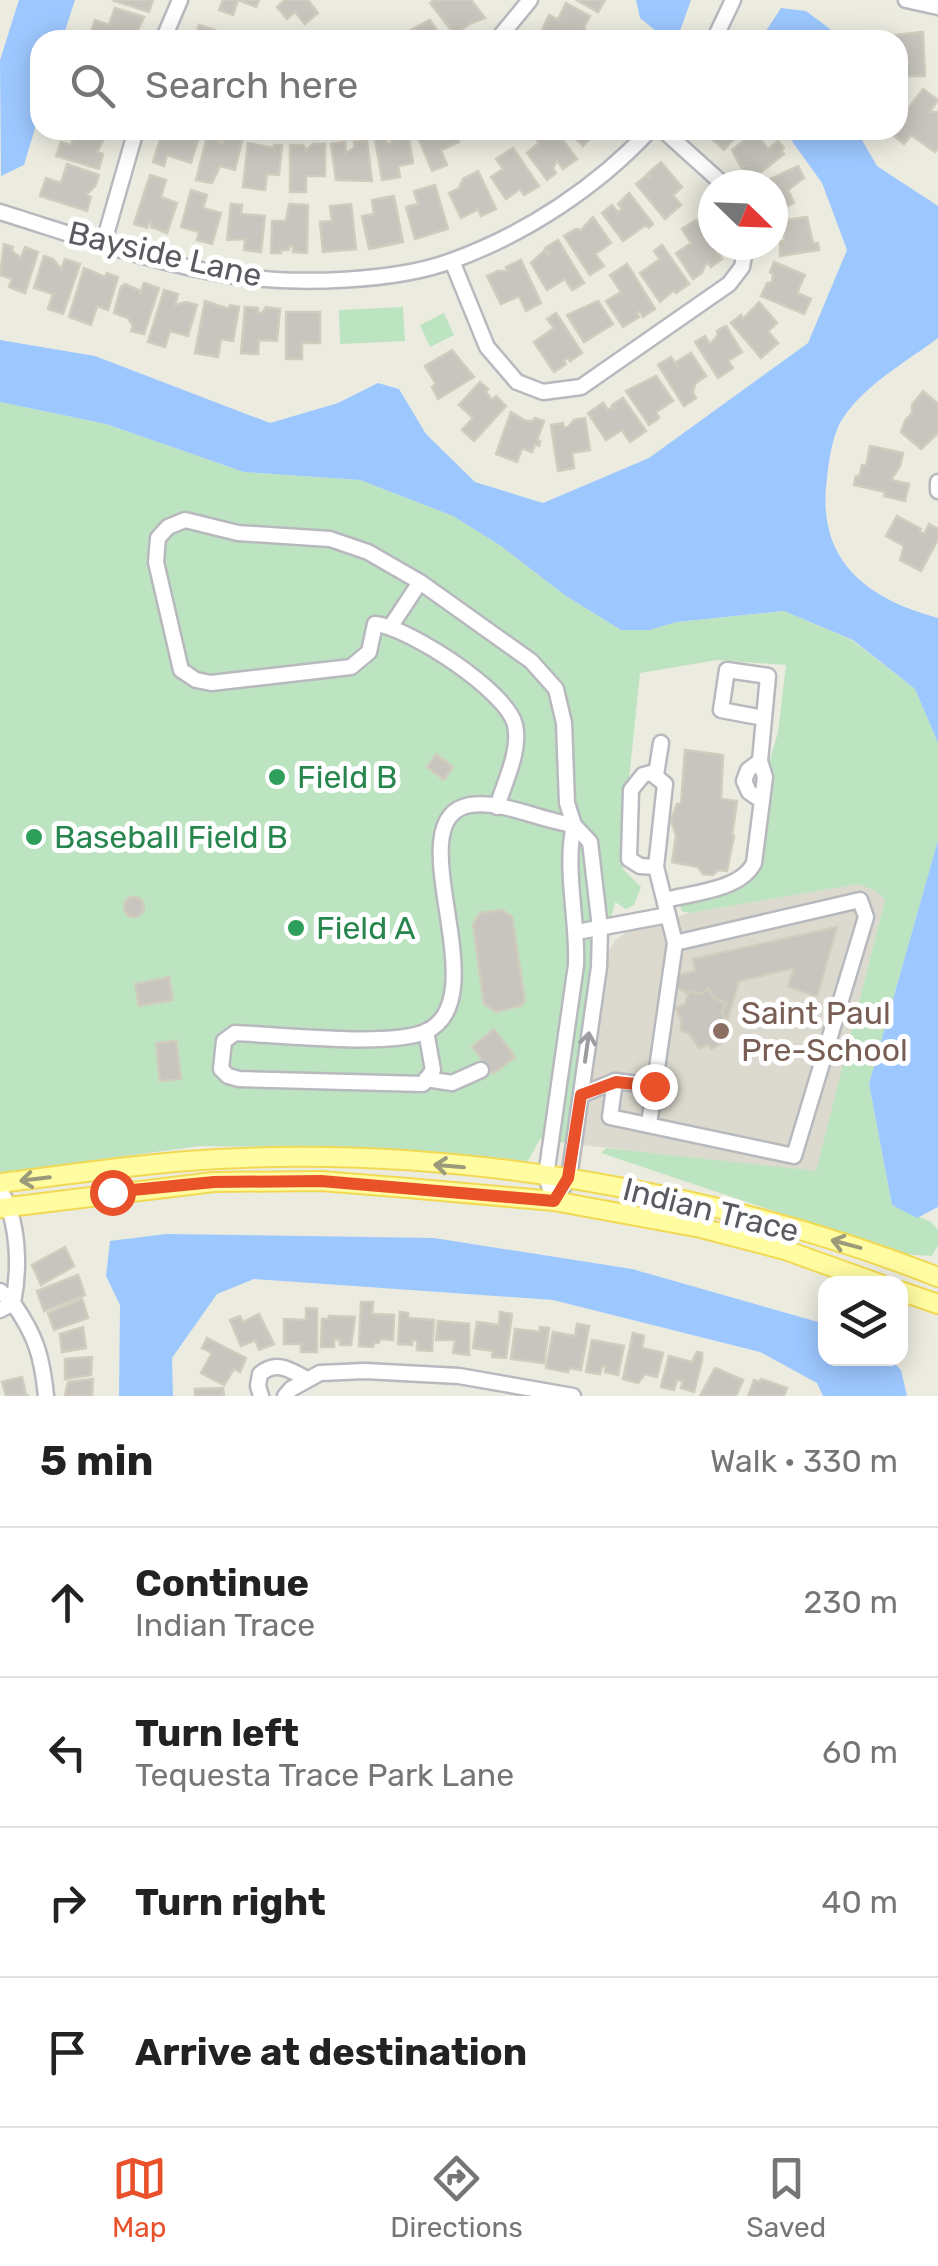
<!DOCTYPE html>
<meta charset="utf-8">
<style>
body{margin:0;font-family:Rubik,sans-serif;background:#f6f6f6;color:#222}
.controls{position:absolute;right:30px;bottom:30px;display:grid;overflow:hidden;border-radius:20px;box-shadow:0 5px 25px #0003}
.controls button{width:90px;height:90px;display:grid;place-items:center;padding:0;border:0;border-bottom:2px solid #e0e0e0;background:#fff;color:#222;font:50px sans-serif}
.compass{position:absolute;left:698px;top:170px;width:90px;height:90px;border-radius:50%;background:#fff;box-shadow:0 5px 25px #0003;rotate:113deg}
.stop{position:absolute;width:30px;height:30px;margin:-22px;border:8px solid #e8512a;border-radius:50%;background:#fff}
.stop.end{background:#e8512a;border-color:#fff;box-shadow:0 2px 10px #0008}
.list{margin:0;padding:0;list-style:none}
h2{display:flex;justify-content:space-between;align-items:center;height:130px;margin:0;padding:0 40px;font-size:42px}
h2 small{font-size:32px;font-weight:400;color:#767676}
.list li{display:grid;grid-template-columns:65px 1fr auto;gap:30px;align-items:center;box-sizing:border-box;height:150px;padding:0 40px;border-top:2px solid #e0e0e0}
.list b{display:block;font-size:38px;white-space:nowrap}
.list p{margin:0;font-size:32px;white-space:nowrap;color:#767676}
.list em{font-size:32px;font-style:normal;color:#767676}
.icon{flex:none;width:55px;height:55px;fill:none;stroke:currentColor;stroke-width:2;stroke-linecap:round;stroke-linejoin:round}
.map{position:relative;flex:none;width:938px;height:1396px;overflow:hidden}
.search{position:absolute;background:#fff;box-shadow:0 5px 25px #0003;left:30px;right:30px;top:30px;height:110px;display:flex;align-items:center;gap:25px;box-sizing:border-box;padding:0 35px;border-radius:30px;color:#767676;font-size:38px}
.sheet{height:730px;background:#fff}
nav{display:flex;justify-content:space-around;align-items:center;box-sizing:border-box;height:140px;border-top:2px solid #e0e0e0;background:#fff;font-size:28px;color:#767676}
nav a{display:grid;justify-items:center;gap:5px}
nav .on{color:#e8512a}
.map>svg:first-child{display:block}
</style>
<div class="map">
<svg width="938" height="1396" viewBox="0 0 938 1396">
<rect width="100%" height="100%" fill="#ecebe0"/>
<polygon fill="#dcdace" points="858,884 876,891 885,900 816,1172 574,1144 599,967 615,940 628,931 689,913"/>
<g fill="#bce4c1">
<polygon points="403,307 405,341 340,344 339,310"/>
<polygon points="444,313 454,335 430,347 420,325"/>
<polygon points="0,402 106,424 244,472 360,480 453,516 501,546 566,596 621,630 648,630 677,622 784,611 852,640 915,689 938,743 938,840 869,1084 892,1205 931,1222 938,1230 938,1245 932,1256 902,1254 601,1153 606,1148 816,1171 885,900 876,891 858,884 689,913 682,911 680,906 749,873 765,777 778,732 786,665 717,660 640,673 622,848 623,869 641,887 634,905 626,909 615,902 599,967 574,1144 540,1139 528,1161 362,1148 200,1146 0,1173"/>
</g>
<g fill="#9dc8ff">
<polygon points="19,0 75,0 62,40 40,40 40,112 24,165 1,176 0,60"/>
<polygon points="636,0 691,0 680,31 656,31 640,18"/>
<polygon points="781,8 806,11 830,29 832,40 760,40"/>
<path d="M784 130H856L877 166 938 206V338C906 362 866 384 843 418 833 432 829 460 827 478 816 560 865 598 938 618V743L915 689 853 640 784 611 677 622 649 630H621L566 596 501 546 453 516 360 480 244 472 106 424 0 402V340L95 356 270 423 338 403 378 383 399 389 426 434 475 482 543 503 649 458 808 343 847 250 822 183Z"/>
<polygon points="938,840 938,1207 917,1218 892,1205 869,1084"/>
<polygon points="166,1234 434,1238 632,1269 825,1324 826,1358 890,1359 901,1370 907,1396 823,1396 817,1383 760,1352 553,1300 254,1279 217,1294 172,1358 173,1396 119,1396 120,1305 106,1276 110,1241"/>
</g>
<g fill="#c7c5bd" stroke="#d0cdbe" stroke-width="2.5">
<polygon points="112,0 153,0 149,12"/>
<polygon points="223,0 259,0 256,7 238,0 233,15 219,10"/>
<polygon points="285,0 308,0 318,13 305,24 295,12 287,19 277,7"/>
<polygon points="434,0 471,0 485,18 469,24 455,35 430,3"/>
<polygon points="576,0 605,0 598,12"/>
<polygon points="566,3 590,16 584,27 587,34 584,40 560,40 542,30 549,15 561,21 558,19"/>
<polygon points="115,8 144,17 135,36 140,37 139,40 102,40 90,36 95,20 109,25"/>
<polygon points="430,20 443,40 403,40 400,36"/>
<polygon points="199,25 215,30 212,40 195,40"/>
<polygon points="923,32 925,76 898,76 898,40 886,40 886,36"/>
<polygon points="923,89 938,100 930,112 938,112 938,148 935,152 911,135 904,144 890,133 898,130 898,122"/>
<polygon points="76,130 106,135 97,152 103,154 99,169 56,156 61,142 71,145"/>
<polygon points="163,130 201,130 191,163 167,155 164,166 153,162"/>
<polygon points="415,130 454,130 459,142 441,150 447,165 432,171"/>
<polygon points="541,130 555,130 577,159 563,169 557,161 553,168 556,173 547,180 527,153 539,143 534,135"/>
<polygon points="567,130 593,130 595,133 583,146"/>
<polygon points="703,130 741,130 724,150 709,136 710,131 708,134"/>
<polygon points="408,132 413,163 398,166 400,177 382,180 375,139 385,137 387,144 392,143 391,139 398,138 397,134"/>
<polygon points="755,132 768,149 778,141 784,148 781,151 784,154 751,180 742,168 747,164 741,167 732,150"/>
<polygon points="208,133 221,136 219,142 223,143 224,138 242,140 235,170 220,166 212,183 196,180"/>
<polygon points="367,141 372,181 336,180 331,144 345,142 346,153 355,147 354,142"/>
<polygon points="248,143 274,148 274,145 282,145 279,175 267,174 265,190 243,187"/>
<polygon points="313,144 325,144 325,176 306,176 306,192 290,192 290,145 303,145 306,150"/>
<polygon points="513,148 539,186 524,195 520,189 506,199 491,177 503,169 496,159"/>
<polygon points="661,162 682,187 673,195 681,205 665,219 636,184 646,176 649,177 647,174"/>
<polygon points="67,164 99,175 95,186 86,195 91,197 87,211 40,196 46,178 61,183"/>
<polygon points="798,166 804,178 788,190 794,203 773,214 773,185 758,185"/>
<polygon points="478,171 496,209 481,216 477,207 477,210 461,218 449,193 459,188 463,179"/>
<polygon points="150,175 166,180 161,197 177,203 167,233 151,227 152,223 149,222 147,228 134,224"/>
<polygon points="435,185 448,229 415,239 406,207 418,204 414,191"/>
<polygon points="191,190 207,195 203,208 221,213 212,244 197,240 199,232 181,227"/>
<polygon points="629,193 653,224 649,228 646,225 623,241 602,213 612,205 618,212 622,209 618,204"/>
<polygon points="394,196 403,242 369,249 362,216 374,214 372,200"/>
<polygon points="231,204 242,205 241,214 265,216 261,252 244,250 245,239 227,240"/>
<polygon points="289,204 308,205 307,253 293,252 293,246 289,246 289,250 281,250 281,253 271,253 272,221 286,221"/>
<polygon points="351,204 356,249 323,252 320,222 332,221 330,206"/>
<polygon points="593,217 611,243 595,254 604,266 590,275 564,236 576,229 581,230"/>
<polygon points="807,217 812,239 814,244 818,243 819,250 780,256 780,241 785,241 784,234 773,236 773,222"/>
<polygon points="696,220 722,259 711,267 708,263 705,265 702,273 693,279 676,253 691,243 682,229"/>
<polygon points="558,240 584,283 572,290 565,279 547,290 531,263 544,251 550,255 545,248"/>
<polygon points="4,244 13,247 12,251 21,258 25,247 38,252 25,293 9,287 12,279 0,275"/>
<polygon points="662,245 689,284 676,293 674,290 660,302 640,273 660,259 654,251"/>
<polygon points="44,256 53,259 61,269 65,259 80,264 63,314 48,309 53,294 34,288"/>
<polygon points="521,260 541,303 526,311 519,296 501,304 487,276 498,271 508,271 506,267"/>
<polygon points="774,262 805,275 797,293 811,299 804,314 761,296 767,283 772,282 773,274 770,272"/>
<polygon points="627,264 655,309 643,317 640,311 637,313 639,317 623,327 606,301 621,292 610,275"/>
<polygon points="84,268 105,277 107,273 118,277 108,310 97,306 91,325 69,317"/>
<polygon points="144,283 159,288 144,334 131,331 133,326 128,318 114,313 121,287 125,284 141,291 140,295"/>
<polygon points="164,290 178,294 175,305 186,302 197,305 188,336 170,331 165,347 148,342"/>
<polygon points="205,301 229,309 230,305 239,307 233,341 221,339 218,357 195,353"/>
<polygon points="598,301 613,324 584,342 567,315"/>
<polygon points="759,302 777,323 768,331 778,343 761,358 731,323 741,315 743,319"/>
<polygon points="245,307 258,308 258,313 262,313 266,307 280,309 277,341 259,340 258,354 241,353"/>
<polygon points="286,312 320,312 320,343 302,343 302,359 286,359"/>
<polygon points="556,313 582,353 570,361 568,358 564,360 566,364 554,372 534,342 554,328 547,319"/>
<polygon points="726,326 742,352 728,361 733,368 718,378 695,342 705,336 710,344 718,335 717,331"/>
<polygon points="452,350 474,377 438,399 432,387 436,384 425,366"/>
<polygon points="691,353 706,376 695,384 693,393 696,398 684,406 658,365 671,357 677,367 676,362"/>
<polygon points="656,376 673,401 656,412 659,418 649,425 626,391"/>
<polygon points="480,382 488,389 486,392 492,400 496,396 506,406 474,441 462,430 473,418 459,405"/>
<polygon points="923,391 938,404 938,433 921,449 901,432 905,421 912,413 912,405"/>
<polygon points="623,398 646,431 630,442 622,430 606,440 588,413 603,403 608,410 612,407 614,410 612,405"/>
<polygon points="511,412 526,421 533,421 535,418 544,421 537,440 540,441 539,446 535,444 532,452 522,448 517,462 496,454"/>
<polygon points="585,418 590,450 572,453 574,468 558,471 551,425 563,423 564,428 568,427 574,420"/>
<polygon points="870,446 903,453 900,466 891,480 909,484 905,501 884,496 885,492 854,485 856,476 859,477 862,465 866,466"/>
<polygon points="897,516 921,529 919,532 924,534 929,524 938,529 938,539 921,571 900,560 904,546 886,536"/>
<polygon points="685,750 723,755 721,799 737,801 732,835 734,836 727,871 718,870 713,875 703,874 698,867 672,862 676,836 671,820 677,804 681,804"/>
<polygon points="436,754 453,767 444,780 427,767"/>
<circle cx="134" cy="907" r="10"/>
<polygon points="502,910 512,917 525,1001 520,1006 496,1012 484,1004 473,924 480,913"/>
<polygon points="837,927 817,996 788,987 794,968 739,981 727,1021 722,1012 726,1003 713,998 709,989 699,994 689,991 688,994 677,987 678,975 695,971 693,959"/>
<polygon points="169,977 173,1000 139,1006 135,984"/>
<polygon points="709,989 713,998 726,1003 722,1012 730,1028 722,1033 722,1043 711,1049 709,1045 699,1048 689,1033 681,1031 681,1020 676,1008 685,1004 689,991 699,994"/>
<polygon points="494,1029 515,1057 493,1074 472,1047"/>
<polygon points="176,1041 181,1079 160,1081 156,1043"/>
<polygon points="65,1247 74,1266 41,1285 32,1265"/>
<polygon points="78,1275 85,1295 44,1311 37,1291"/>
<polygon points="82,1299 88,1318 54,1330 48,1313"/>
<polygon points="361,1302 373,1302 372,1314 394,1315 393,1340 380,1339 379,1343 374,1343 373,1347 359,1346"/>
<polygon points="306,1308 317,1309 317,1352 301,1352 301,1344 284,1344 284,1319 306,1320"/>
<polygon points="400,1312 408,1313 408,1318 434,1320 432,1351 417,1350 417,1340 412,1340 412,1345 398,1344"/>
<polygon points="500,1312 512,1314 506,1358 492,1357 493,1351 473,1348 477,1322 499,1325"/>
<polygon points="259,1314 274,1344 259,1350 255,1340 241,1346 230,1320 240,1316 243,1322"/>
<polygon points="329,1316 355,1317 351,1345 340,1345 340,1340 334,1339 334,1347 321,1347 322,1319 329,1319"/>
<polygon points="438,1321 469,1324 469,1355 453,1353 455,1340 436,1340"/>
<polygon points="577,1324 589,1326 581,1370 569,1368 568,1372 546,1368 553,1332 575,1336"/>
<polygon points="83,1327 86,1348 62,1352 60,1334"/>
<polygon points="540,1327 549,1328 544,1363 511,1359 515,1329 540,1332"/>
<polygon points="633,1333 644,1336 642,1348 663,1353 657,1377 645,1374 638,1383 623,1379"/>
<polygon points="207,1338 246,1358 240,1372 234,1369 224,1385 201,1373 212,1353 202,1348"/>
<polygon points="592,1340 624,1346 618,1375 605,1372 606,1367 602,1366 600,1374 586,1372"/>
<polygon points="697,1352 702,1353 702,1360 694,1392 681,1388 683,1381 677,1380 674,1390 661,1387 669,1356 692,1362"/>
<polygon points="92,1357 91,1375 65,1379 65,1359"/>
<polygon points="715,1368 743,1380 736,1396 700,1396"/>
<polygon points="22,1377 26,1395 29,1396 6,1395 2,1382"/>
<polygon points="93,1379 92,1396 65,1396 68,1382"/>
<polygon points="761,1379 787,1388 784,1396 748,1396 754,1380 760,1382"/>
<polygon points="223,1388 224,1396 195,1396 195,1389"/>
</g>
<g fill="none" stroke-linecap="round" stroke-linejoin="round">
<defs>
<g id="minor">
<polyline points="906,0 938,7"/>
<polyline points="163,40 180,0"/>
<polyline points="497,40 530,0"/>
<polyline points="714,40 733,0"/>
<polyline points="663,130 724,185"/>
<path d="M0 212C77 236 155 264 235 276 297 285 396 282 454 260 527 233 597 187 650 130"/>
<polyline points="103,245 136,130"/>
<polyline points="452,261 487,347 517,382 543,392 581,387 729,284 742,267 746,245"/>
<polyline points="938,482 938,491"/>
<polyline points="391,626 420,582"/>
<polyline points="760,761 748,770 744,781 749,792 762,801"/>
<polyline points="656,775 661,743"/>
<path d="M497 807C504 783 521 751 515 725 508 692 409 627 375 624L369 652 351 667 211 683 196 680 181 670 156 562 158 538 168 527 185 520 238 533 330 539 368 552 420 582 531 661 556 689 564 723 567 803 574 825 590 842 600 928 599 967 569 1178 554 1201"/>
<path d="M665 900C692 893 741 890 754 863L765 777 760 761 768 676 727 670 721 710 764 718"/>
<polyline points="577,932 668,915"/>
<path d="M426 1031 433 1070 423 1084 239 1079 228 1076 221 1069 224 1041 235 1033C279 1035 388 1047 425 1032 501 999 393 819 470 805 502 800 542 821 574 825"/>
<polyline points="426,1079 452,1083 481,1070"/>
<polyline points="615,1081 610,1117 794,1156 866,917 860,900 675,943"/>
<polyline points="581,1095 615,1081 654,1086"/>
<polyline points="649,1124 675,943 656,867 665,784 651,773 643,775 631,790 629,859 640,866 656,867"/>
<path d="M0 1190C19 1220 20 1268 13 1303L0 1291"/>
<path d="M554 1201 546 1176 576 965C578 919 564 870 574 825"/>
<path d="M0 1310 13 1303C36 1336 42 1356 46 1396"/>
<path d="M261 1396 258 1386 260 1374C277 1360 290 1370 307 1379"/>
<polyline points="285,1396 291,1389 320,1373 365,1371 459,1376 573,1396"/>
</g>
<g id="major">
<path d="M0 1183C73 1174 145 1163 218 1159 453 1146 719 1191 938 1277"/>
<polyline points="0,1208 214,1182 321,1181 408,1188 554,1201 701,1228 785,1250 880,1284"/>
<polyline points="900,1291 938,1304"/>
</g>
</defs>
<use href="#minor" stroke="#b8b9bf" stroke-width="19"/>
<use href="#major" stroke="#f1d954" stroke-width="22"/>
<use href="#minor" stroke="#fff" stroke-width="14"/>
<use href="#major" stroke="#fffca2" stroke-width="18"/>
</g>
<defs><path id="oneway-shaft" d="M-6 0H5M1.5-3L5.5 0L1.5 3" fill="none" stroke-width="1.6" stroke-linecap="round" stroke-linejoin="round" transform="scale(2.5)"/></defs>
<use stroke="#9b9da0" href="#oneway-shaft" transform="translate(587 1047) rotate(-82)"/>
<g stroke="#9b9b7b">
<use href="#oneway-shaft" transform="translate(449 1166) rotate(-175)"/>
<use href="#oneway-shaft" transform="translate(35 1179) rotate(173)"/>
<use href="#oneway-shaft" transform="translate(846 1244) rotate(-165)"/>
</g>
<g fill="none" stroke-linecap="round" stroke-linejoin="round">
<polyline stroke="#e8512a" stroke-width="12" points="112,1192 214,1182 321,1181 554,1201 568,1178 581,1095 616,1082 654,1086"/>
</g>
<g fill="#2e9e5b" stroke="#fff" stroke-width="4">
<circle cx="277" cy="777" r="10"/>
<circle cx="34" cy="837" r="10"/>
<circle cx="296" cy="928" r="10"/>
</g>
<circle fill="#8d6e63" stroke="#fff" stroke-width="4" cx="721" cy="1031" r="10"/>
<g text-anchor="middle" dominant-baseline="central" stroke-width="10" stroke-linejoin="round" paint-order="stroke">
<g font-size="32" fill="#595b61" stroke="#fff">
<text transform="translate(165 254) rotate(13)">Bayside Lane</text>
<text transform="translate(711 1210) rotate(14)">Indian Trace</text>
</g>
<g font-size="32" fill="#27864d" stroke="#fff" text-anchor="start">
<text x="297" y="777">Field B</text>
<text x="54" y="837">Baseball Field B</text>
<text x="316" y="928">Field A</text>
</g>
<g font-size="32" fill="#785e54" stroke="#fff" text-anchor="start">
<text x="741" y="1013">Saint Paul<tspan x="741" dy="37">Pre-School</tspan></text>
</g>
</g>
</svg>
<div class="controls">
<button><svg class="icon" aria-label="layers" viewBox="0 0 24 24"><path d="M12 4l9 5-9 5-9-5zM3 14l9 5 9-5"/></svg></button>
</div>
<svg class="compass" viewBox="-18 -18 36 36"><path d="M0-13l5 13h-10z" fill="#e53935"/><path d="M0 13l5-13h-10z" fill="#767676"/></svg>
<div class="stop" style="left:112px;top:1192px"></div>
<div class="stop end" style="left:654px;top:1086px"></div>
<div class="search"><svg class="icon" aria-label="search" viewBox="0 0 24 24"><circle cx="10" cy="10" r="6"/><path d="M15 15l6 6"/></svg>Search here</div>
</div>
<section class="sheet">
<h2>5 min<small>Walk · 330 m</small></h2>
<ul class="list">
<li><svg class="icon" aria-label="ahead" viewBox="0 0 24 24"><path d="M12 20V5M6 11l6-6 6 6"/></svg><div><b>Continue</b><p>Indian Trace</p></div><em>230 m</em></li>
<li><svg class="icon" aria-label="left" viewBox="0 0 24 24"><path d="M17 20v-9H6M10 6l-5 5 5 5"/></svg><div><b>Turn left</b><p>Tequesta Trace Park Lane</p></div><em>60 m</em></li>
<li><svg class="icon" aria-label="right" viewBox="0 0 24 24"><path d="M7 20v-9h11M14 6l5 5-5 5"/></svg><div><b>Turn right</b></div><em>40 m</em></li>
<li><svg class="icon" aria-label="arrive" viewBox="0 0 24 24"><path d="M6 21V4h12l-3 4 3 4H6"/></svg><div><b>Arrive at destination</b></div></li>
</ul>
</section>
<nav>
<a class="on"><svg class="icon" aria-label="map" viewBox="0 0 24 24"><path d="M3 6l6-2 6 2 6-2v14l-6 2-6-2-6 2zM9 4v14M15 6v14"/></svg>Map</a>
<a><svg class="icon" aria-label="directions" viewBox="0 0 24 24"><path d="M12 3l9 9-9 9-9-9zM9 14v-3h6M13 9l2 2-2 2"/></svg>Directions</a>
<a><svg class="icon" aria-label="saved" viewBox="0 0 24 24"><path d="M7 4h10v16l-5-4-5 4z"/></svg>Saved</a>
</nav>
